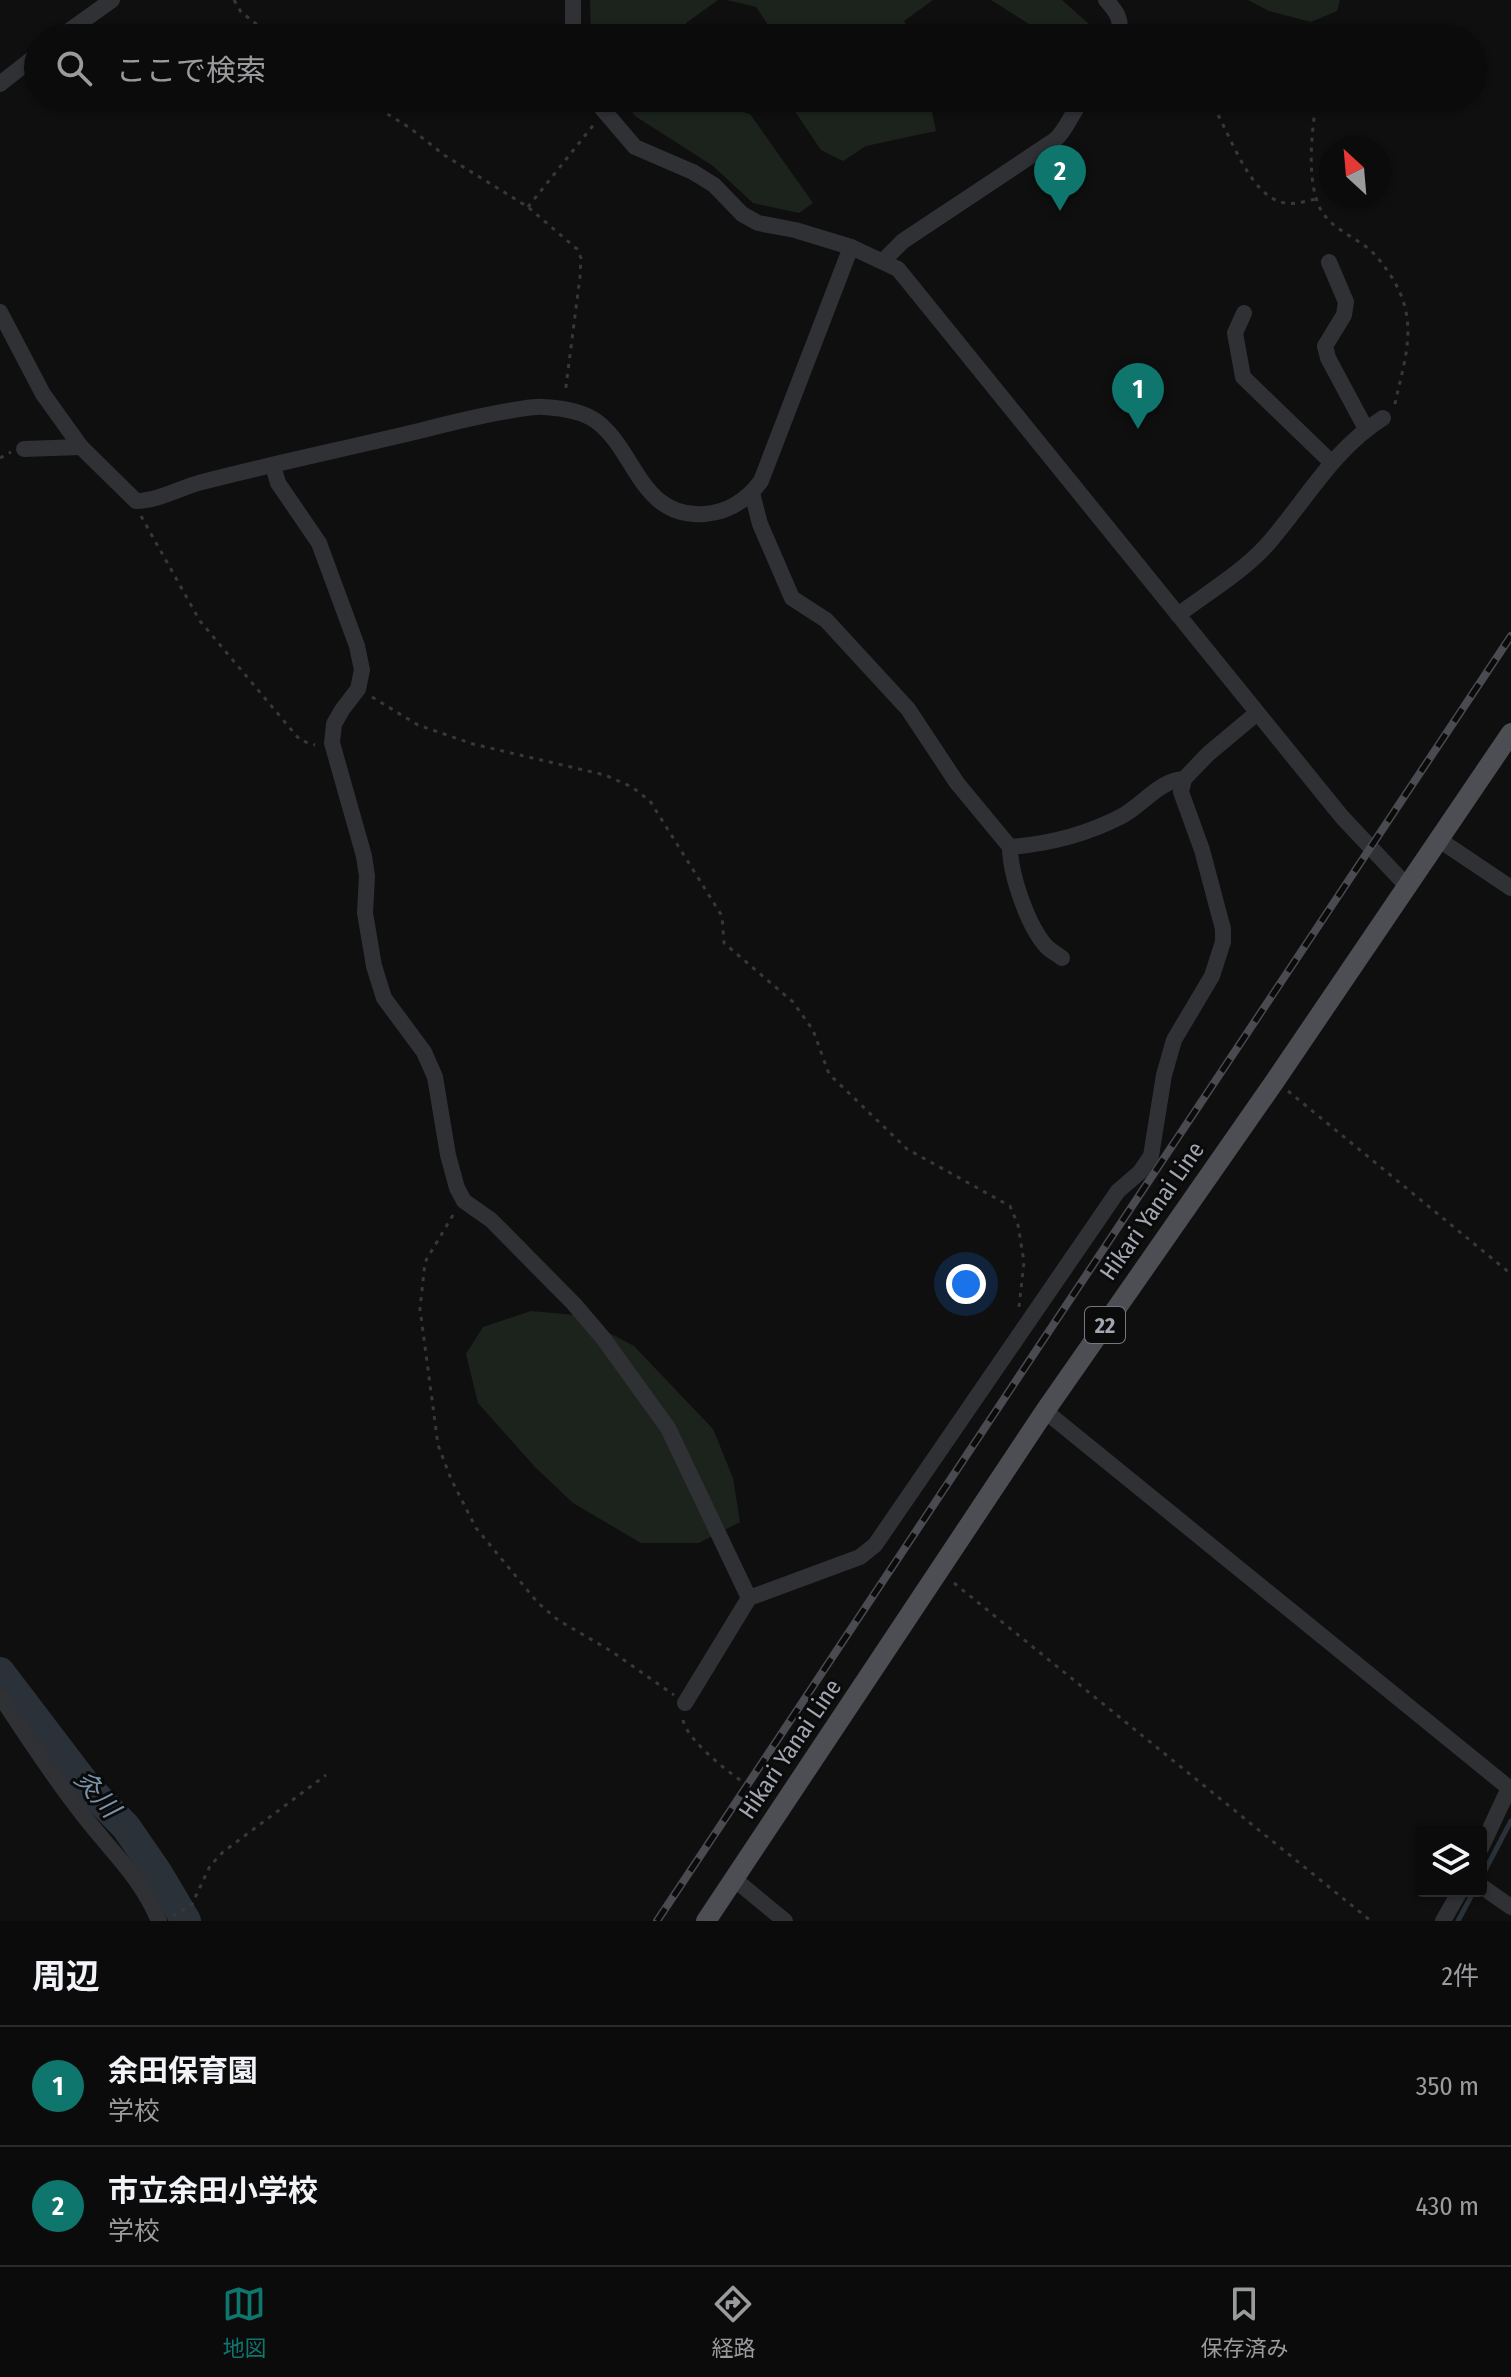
<!DOCTYPE html>
<html lang="ja">
<meta charset="utf-8">
<style>
body{margin:0;font-family:"Fira Sans Condensed","Noto Sans JP",sans-serif;background:#19191a;color:#f1f3f6}
.controls{position:absolute;right:24px;bottom:24px;display:grid;overflow:hidden;border-radius:8px;box-shadow:0 2px 6px #0004}
.controls button{width:72px;height:72px;display:grid;place-items:center;padding:0;border:0;border-bottom:2px solid #2b2b2d;background:#0b0b0c;color:#f1f3f6;font:40px sans-serif}
.compass{position:absolute;left:1319px;top:136px;width:72px;height:72px;border-radius:50%;background:#0b0b0c;box-shadow:0 2px 6px #0004;rotate:334deg}
.you{position:absolute;left:966px;top:1284px;width:28px;height:28px;margin:-20px;border:6px solid #fff;border-radius:50%;background:#1a73e8;box-shadow:0 0 0 12px #1a73e833}
.badge{display:grid;place-items:center;width:52px;height:52px;border-radius:50%;background:#0f766e;color:#fff;font-size:26px;font-weight:700}
.pin{position:absolute;translate:-50% -66px;filter:drop-shadow(0 2px 4px #0008)}
.pin::after{content:'';position:absolute;top:42px;width:28px;height:24px;background:inherit;clip-path:polygon(0 0,100% 0,50% 100%)}
.list{margin:0;padding:0;list-style:none}
h2{display:flex;justify-content:space-between;align-items:center;height:104px;margin:0;padding:0 32px;font-size:34px}
h2 small{font-size:26px;font-weight:400;color:#9a9b9d}
.list li{display:grid;grid-template-columns:52px 1fr auto;gap:24px;align-items:center;box-sizing:border-box;height:120px;padding:0 32px;border-top:2px solid #2b2b2d}
.list b{display:block;font-size:30px;white-space:nowrap}
.list p{margin:0;font-size:26px;white-space:nowrap;color:#9a9b9d}
.list em{font-size:26px;font-style:normal;color:#9a9b9d}
.icon{flex:none;width:44px;height:44px;fill:none;stroke:currentColor;stroke-width:2;stroke-linecap:round;stroke-linejoin:round}
.map{position:relative;flex:none;width:1511px;height:1921px;overflow:hidden}
.search{position:absolute;background:#0b0b0c;box-shadow:0 2px 6px #0004;left:24px;right:24px;top:24px;height:88px;display:flex;align-items:center;gap:20px;box-sizing:border-box;padding:0 28px;border-radius:44px;color:#9a9b9d;font-size:30px}
.sheet{height:344px;background:#0b0b0c}
nav{display:flex;justify-content:space-around;align-items:center;box-sizing:border-box;height:112px;border-top:2px solid #2b2b2d;background:#0b0b0c;font-size:22px;color:#9a9b9d}
nav a{display:grid;justify-items:center;gap:4px}
nav .on{color:#0f766e}
.map>svg:first-child{display:block}
</style>
<div class="map">
<svg width="1511" height="1921" viewBox="0 0 1511 1921">
<rect width="100%" height="100%" fill="#0f0f10"/>
<g fill="#1c231d">
<polygon points="590,0 718,0 686,23 689,38 591,38"/>
<polygon points="727,0 933,0 904,21 912,38 777,38 756,7"/>
<polygon points="991,0 1062,0 1098,32 1095,38 1036,38 1029,24"/>
<polygon points="1248,0 1340,0 1337,11 1311,22 1269,11"/>
<polygon points="622,98 715,98 719,105 750,114 813,203 799,213 753,203 713,166 635,116"/>
<polygon points="786,98 929,98 936,131 866,146 843,161 821,150"/>
<polygon points="531,1311 575,1315 634,1346 713,1429 733,1478 740,1522 699,1543 641,1543 573,1503 535,1467 478,1403 466,1354 483,1327"/>
</g>
<g fill="none" stroke-linecap="round" stroke-linejoin="round">
<g stroke="#2a3138" stroke-width="5">
<polyline points="1481,1878 1511,1821"/>
<polyline points="1458,1921 1474,1891"/>
</g>
<polyline stroke="#2a3138" stroke-width="30" points="0,1672 89,1789 126,1827 157,1872 186,1921"/>
<g stroke="#37383c" stroke-width="3" stroke-dasharray="4 6" stroke-linecap="butt">
<polyline points="234,0 241,12 274,38"/>
<polyline points="1333,38 1335,29"/>
<polyline points="362,98 410,128 444,155 528,207 577,249 581,258 580,277 565,394"/>
<path d="M1208 98C1228 125 1247 197 1285 203 1295 205 1306 201 1316 199"/>
<path d="M1317 98C1312 128 1307 172 1317 201 1324 224 1347 233 1365 246 1375 253 1382 263 1389 273 1421 320 1405 357 1394 408"/>
<polyline points="528,207 595,123"/>
<polyline points="0,458 11,452"/>
<polyline points="141,516 200,621 300,740 315,745"/>
<polyline points="372,697 418,725 473,744 605,775 632,787 650,801 722,916 724,943 793,1002 813,1030 829,1074 907,1149 1010,1206 1018,1225 1024,1262 1019,1307"/>
<polyline points="1288,1091 1511,1274"/>
<polyline points="453,1215 425,1262 420,1309 438,1445 451,1479 476,1528 538,1603 558,1620 611,1651 674,1695"/>
<polyline points="954,1583 1371,1921"/>
<path d="M683 1720C688 1744 743 1784 766 1797"/>
<polyline points="173,1916 192,1904 210,1866 223,1852 326,1775"/>
</g>
<g stroke="#303135" stroke-width="16">
<path d="M1106 0C1118 13 1122 20 1119 38"/>
<polyline points="59,38 112,0"/>
<polyline points="573,38 573,0"/>
<polyline points="0,84 38,54"/>
<polyline points="593,98 635,147 693,172 714,185 742,214 758,223 795,230 851,247 898,269 1342,817 1406,885"/>
<path d="M883 261 903 241 1055 140C1068 128 1072 111 1084 98"/>
<polyline points="1329,262 1346,302 1344,315 1325,346 1328,358 1366,429"/>
<path d="M0 312 43 394 81 447 136 501C159 501 183 486 206 481 276 463 348 448 419 431 450 423 482 415 514 410 523 409 534 406 544 407 560 408 582 411 596 421 636 450 640 519 705 514 729 512 747 500 761 481L851 247"/>
<polyline points="1244,313 1235,333 1243,377 1331,462"/>
<polyline points="24,449 81,447"/>
<polyline points="273,466 278,483 319,543 357,646 362,670 358,689 342,710 334,724 332,743 364,856 367,876 365,913 374,966 384,998 424,1052 435,1077 448,1155 457,1188 464,1201 491,1220 574,1304 603,1338 668,1428 749,1598"/>
<path d="M752 493 760 524 792 598 826 620 908 709 957 783 1010 847C1048 844 1085 835 1120 817 1141 807 1159 780 1184 779"/>
<path d="M1178 615C1207 593 1241 573 1266 546 1305 502 1332 450 1383 418"/>
<polyline points="1438,839 1511,888"/>
<path d="M1010 847C1010 874 1028 927 1047 947 1051 951 1057 954 1062 958"/>
<polyline points="1045,1411 1509,1788 1481,1848"/>
<path d="M0 1696C25 1733 49 1771 77 1807 107 1848 138 1872 159 1921"/>
<polyline points="685,1703 749,1598 860,1557 875,1545 1118,1191 1140,1172 1151,1156 1164,1075 1174,1040 1212,976 1223,942 1223,929 1202,850 1181,792 1184,779 1208,754 1257,713"/>
<polyline points="734,1879 785,1921"/>
<polyline points="1481,1886 1511,1907"/>
<polyline points="1443,1921 1460,1891"/>
</g>
<polyline stroke="#4d4e54" stroke-width="20" points="706,1921 1045,1411 1275,1081 1511,733"/>
<defs>
<polyline id="rail" points="657,1921 1511,636"/>
</defs>
<use href="#rail" stroke="#4a4b50" stroke-width="8"/>
<use href="#rail" stroke="#0a0a0b" stroke-width="5" stroke-dasharray="15" stroke-linecap="butt"/>
</g>
<g text-anchor="middle" dominant-baseline="central" stroke-width="6" stroke-linejoin="round" paint-order="stroke">
<rect fill="#0a0a0b" stroke="#74777e" stroke-width="2" x="1085" y="1307" width="40" height="36" rx="6"/>
<g font-size="22" font-weight="bold" fill="#a1a6b0">
<text x="1105" y="1325">22</text>
</g>
<g font-size="24" fill="#a1a6b0" stroke="#0a0a0b">
<text transform="translate(1152 1211) rotate(-55)">Hikari Yanai Line</text>
<text transform="translate(790 1749) rotate(-56)">Hikari Yanai Line</text>
</g>
<g font-size="26" font-style="italic" fill="#7993aa" stroke="#0a0a0b">
<text transform="translate(97 1794) rotate(49)">灸川</text>
</g>
</g>
</svg>
<div class="controls">
<button><svg class="icon" aria-label="layers" viewBox="0 0 24 24"><path d="M12 4l9 5-9 5-9-5zM3 14l9 5 9-5"/></svg></button>
</div>
<svg class="compass" viewBox="-18 -18 36 36"><path d="M0-13l5 13h-10z" fill="#e53935"/><path d="M0 13l5-13h-10z" fill="#9a9b9d"/></svg>
<div class="you"></div>
<div class="pin badge" style="left:1138px;top:429px">1</div>
<div class="pin badge" style="left:1060px;top:211px">2</div>
<div class="search"><svg class="icon" aria-label="search" viewBox="0 0 24 24"><circle cx="10" cy="10" r="6"/><path d="M15 15l6 6"/></svg>ここで検索</div>
</div>
<section class="sheet">
<h2>周辺<small>2件</small></h2>
<ul class="list">
<li><span class="badge">1</span><div><b>余田保育園</b><p>学校</p></div><em>350 m</em></li>
<li><span class="badge">2</span><div><b>市立余田小学校</b><p>学校</p></div><em>430 m</em></li>
</ul>
</section>
<nav>
<a class="on"><svg class="icon" aria-label="map" viewBox="0 0 24 24"><path d="M3 6l6-2 6 2 6-2v14l-6 2-6-2-6 2zM9 4v14M15 6v14"/></svg>地図</a>
<a><svg class="icon" aria-label="directions" viewBox="0 0 24 24"><path d="M12 3l9 9-9 9-9-9zM9 14v-3h6M13 9l2 2-2 2"/></svg>経路</a>
<a><svg class="icon" aria-label="saved" viewBox="0 0 24 24"><path d="M7 4h10v16l-5-4-5 4z"/></svg>保存済み</a>
</nav>
